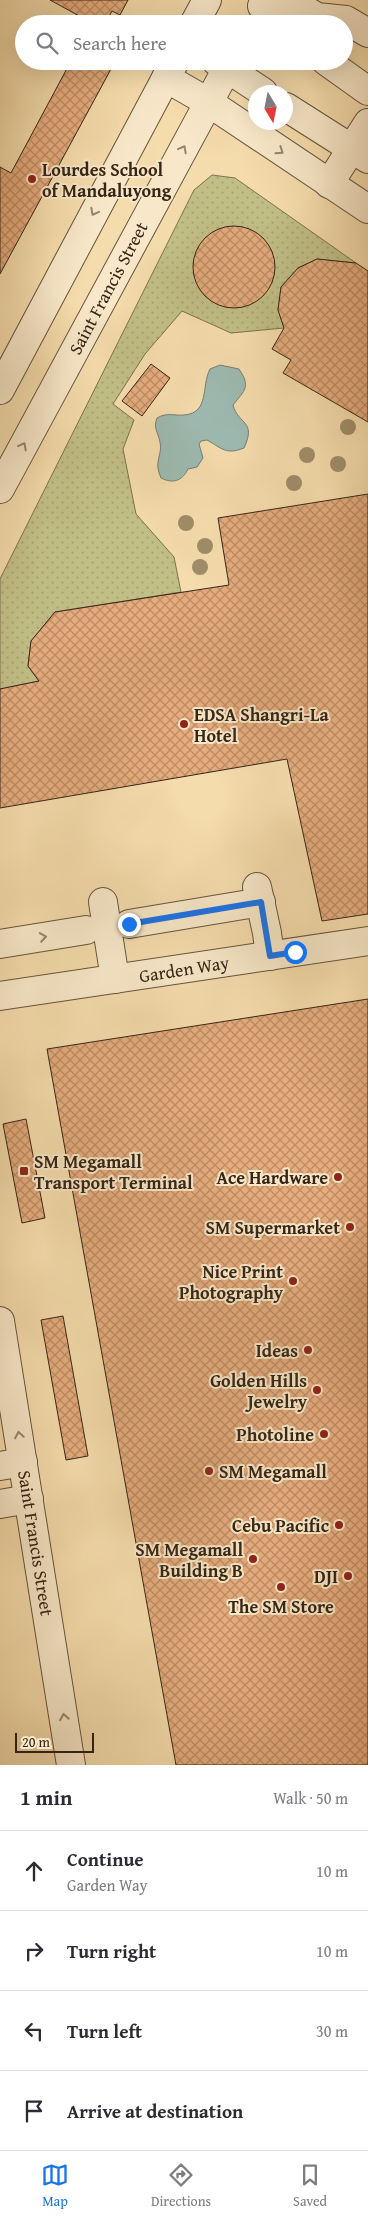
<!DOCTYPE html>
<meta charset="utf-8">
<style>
body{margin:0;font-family:"Gentium Book Plus",serif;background:#f2f2f3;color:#2b2b33}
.compass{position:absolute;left:248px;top:85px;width:45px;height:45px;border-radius:50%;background:#fff;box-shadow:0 5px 20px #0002;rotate:170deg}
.scale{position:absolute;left:15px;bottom:12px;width:79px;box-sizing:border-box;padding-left:5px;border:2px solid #362516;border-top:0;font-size:14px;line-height:18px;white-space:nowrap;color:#362516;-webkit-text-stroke:4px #f8e8c9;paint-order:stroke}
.stop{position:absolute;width:15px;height:15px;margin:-11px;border:4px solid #1a73e8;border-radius:50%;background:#fff}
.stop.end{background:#1a73e8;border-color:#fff;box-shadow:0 1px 5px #0008}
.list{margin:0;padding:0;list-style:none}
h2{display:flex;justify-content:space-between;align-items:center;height:65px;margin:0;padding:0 20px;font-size:21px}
h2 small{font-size:16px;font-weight:400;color:#7c7c81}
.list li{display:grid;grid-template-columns:32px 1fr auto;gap:15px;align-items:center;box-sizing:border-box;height:80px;padding:0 20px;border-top:1px solid #e1e1e2}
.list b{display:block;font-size:19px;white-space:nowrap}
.list p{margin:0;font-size:16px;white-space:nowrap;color:#7c7c81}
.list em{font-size:16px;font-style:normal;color:#7c7c81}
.icon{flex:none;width:28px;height:28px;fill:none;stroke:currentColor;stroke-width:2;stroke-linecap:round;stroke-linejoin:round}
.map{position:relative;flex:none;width:368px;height:1765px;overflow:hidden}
.search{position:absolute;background:#fff;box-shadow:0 5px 20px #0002;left:15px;right:15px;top:15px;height:55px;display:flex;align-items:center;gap:12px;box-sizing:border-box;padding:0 18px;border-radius:28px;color:#7c7c81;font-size:19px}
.sheet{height:385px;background:#fff}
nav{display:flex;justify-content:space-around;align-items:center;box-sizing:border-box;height:70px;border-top:1px solid #e1e1e2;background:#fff;font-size:14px;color:#7c7c81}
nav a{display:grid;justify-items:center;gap:2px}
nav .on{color:#1a73e8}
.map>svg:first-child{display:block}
</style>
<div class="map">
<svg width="368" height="1765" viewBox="0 0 368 1765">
<defs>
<pattern id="garden-dots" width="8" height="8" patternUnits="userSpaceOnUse" patternTransform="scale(1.25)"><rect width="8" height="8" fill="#c1bf86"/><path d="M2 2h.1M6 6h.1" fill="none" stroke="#a6a473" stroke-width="1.8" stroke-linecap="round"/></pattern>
<pattern id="building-cross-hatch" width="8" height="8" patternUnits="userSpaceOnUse" patternTransform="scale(1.25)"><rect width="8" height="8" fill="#e6ac7d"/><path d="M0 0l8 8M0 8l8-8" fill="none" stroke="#bb8c65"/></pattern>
</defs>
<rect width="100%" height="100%" fill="#f5dcac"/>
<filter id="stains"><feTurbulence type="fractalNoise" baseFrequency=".004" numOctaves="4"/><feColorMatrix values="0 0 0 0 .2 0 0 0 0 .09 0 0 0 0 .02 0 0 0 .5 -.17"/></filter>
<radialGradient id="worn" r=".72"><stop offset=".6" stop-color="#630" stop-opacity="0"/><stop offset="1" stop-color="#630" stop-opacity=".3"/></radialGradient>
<polygon fill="url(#garden-dots)" stroke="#7c724e" points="212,175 235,178 356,263 317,259 298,268 281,287 278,310 284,328 231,333 182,311 145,354 113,404 134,420 123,449 136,514 174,557 181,592 55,612 31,641 28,666 39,681 0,689 0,579 194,190"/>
<path fill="#9dbab1" stroke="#747e73" d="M220 365 239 369C251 387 245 390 233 405 238 425 257 420 244 448 226 455 223 449 207 440L201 441 199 444 203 458 197 467 188 469C182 481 173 484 161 478 153 461 163 455 160 442 158 432 153 428 157 418 167 412 174 416 184 415 210 413 201 386 210 369Z"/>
<g fill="url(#building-cross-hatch)" stroke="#362516">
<polygon points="50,0 128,0 120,15 112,11 105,24 94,24"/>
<polygon points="71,61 96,61 111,69 0,274 0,167 11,173"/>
<circle cx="234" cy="267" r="41"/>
<polygon points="317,259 356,263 368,271 368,422 283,373 291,360 272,349 284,328 278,310 281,287 298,268"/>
<polygon points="151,364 170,378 142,416 122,401"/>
<polygon points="368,494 368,914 322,921 287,759 0,808 0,689 39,681 28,666 31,641 55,612 229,585 218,518"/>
<polygon points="368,999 368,1765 176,1765 47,1049"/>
<polygon points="26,1119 45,1218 22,1223 3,1124"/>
<polygon points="63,1316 88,1456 66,1460 41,1320"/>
</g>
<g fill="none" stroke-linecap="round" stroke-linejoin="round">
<defs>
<g id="minor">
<polyline points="288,0 317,17 346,20 368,33"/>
<polyline points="262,6 292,24"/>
<polyline points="194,24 207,0"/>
<polyline points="216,61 263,92"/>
<polyline points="326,61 368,91"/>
<polyline points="166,78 208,102 368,209"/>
<polyline points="286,107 368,159"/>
<polyline points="329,184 368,123"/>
<polyline points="0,390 175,61"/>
<polyline points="0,489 231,61"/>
<polyline points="257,887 267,933 270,956"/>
<polyline points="103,902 115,979"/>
<polyline points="129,924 261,902"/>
<polyline points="0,944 86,930"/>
<polyline points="0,996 368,941"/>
<polyline points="0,1321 71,1765"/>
<polyline points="0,1466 23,1462"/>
<polyline points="0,1504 29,1499"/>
</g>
</defs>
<use href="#minor" stroke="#66533c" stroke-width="30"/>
<use href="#minor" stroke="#f8e8c9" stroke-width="28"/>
</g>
<g fill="#9f8d69">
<circle cx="348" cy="427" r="8"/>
<circle cx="307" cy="455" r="8"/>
<circle cx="338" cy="464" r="8"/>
<circle cx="294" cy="483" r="8"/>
<circle cx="186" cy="523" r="8"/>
<circle cx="205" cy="546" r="8"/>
<circle cx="200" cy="567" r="8"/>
</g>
<defs><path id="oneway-chevron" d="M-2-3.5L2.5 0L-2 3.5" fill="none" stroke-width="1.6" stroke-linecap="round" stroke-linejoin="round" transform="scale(1.25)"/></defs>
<g stroke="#978670">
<use href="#oneway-chevron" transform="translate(183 149) rotate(-62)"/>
<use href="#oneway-chevron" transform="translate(280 151) rotate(34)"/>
<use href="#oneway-chevron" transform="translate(94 212) rotate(118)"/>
<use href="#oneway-chevron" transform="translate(23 446) rotate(-62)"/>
<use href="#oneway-chevron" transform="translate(43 937) rotate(-9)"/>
<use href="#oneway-chevron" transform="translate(19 1435) rotate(-99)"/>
<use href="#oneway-chevron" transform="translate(64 1717) rotate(-99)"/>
</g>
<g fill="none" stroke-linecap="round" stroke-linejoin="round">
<polyline stroke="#1a73e8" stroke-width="6" points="129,924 261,902 270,956 295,952"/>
</g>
<g fill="#8f2418" stroke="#f8e8c9" stroke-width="2">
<circle cx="32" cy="179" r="5"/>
<circle cx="184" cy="724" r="5"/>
<rect x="19" y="1166" width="10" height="10" rx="2.5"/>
<circle cx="338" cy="1177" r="5"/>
<circle cx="350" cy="1227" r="5"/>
<circle cx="293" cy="1281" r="5"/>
<circle cx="308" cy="1350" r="5"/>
<circle cx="317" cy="1390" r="5"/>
<circle cx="324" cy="1434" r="5"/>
<circle cx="209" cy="1471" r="5"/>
<circle cx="339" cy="1525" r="5"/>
<circle cx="253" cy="1559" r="5"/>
<circle cx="348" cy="1576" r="5"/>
<circle cx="281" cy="1587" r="5"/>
</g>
<g text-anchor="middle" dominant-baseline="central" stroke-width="4" stroke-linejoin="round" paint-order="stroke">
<g font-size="18" font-weight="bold" fill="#362516" stroke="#f8e8c9" text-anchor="end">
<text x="42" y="169" text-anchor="start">Lourdes School<tspan x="42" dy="21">of Mandaluyong</tspan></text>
<text x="194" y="714" text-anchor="start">EDSA Shangri-La<tspan x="194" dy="21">Hotel</tspan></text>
<text x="34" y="1161" text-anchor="start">SM Megamall<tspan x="34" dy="21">Transport Terminal</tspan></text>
<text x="328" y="1177">Ace Hardware</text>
<text x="340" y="1227">SM Supermarket</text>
<text x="283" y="1271">Nice Print<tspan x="283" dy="21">Photography</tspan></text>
<text x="298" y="1350">Ideas</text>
<text x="307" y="1380">Golden Hills<tspan x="307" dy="21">Jewelry</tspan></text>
<text x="314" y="1434">Photoline</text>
<text x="219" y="1471" text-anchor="start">SM Megamall</text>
<text x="329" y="1525">Cebu Pacific</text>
<text x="243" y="1549">SM Megamall<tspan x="243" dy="21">Building B</tspan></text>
<text x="338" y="1576">DJI</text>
<text x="281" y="1606" text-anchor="middle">The SM Store</text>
</g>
<g font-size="18" fill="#362516" stroke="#f8e8c9">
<text transform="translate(108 288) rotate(-62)">Saint Francis Street</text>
<text transform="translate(184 969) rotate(-9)">Garden Way</text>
<text transform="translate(36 1543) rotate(81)">Saint Francis Street</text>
</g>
</g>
<rect width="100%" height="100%" filter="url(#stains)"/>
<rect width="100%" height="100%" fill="url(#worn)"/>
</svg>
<svg class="compass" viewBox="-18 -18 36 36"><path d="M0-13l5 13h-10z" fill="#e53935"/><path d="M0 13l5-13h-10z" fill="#7c7c81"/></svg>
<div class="scale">20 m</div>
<div class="stop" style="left:295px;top:952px"></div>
<div class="stop end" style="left:129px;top:924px"></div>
<div class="search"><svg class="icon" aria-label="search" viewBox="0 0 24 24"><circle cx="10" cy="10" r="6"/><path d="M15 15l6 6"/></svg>Search here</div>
</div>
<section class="sheet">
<h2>1 min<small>Walk · 50 m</small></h2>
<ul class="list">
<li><svg class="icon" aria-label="ahead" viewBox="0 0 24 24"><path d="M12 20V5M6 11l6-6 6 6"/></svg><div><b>Continue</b><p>Garden Way</p></div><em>10 m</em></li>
<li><svg class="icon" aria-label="right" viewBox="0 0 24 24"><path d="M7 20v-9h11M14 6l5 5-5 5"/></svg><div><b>Turn right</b></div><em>10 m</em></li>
<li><svg class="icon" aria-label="left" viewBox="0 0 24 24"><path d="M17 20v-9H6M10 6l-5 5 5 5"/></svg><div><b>Turn left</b></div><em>30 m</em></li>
<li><svg class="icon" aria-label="arrive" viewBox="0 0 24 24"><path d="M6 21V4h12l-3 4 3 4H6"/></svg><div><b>Arrive at destination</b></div></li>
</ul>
</section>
<nav>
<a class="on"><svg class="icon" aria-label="map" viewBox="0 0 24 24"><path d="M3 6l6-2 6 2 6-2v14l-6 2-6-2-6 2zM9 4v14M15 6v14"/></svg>Map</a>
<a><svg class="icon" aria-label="directions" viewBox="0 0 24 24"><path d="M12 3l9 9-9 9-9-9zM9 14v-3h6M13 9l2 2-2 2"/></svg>Directions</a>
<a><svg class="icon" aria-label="saved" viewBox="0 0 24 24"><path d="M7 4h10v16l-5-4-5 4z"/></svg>Saved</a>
</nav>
